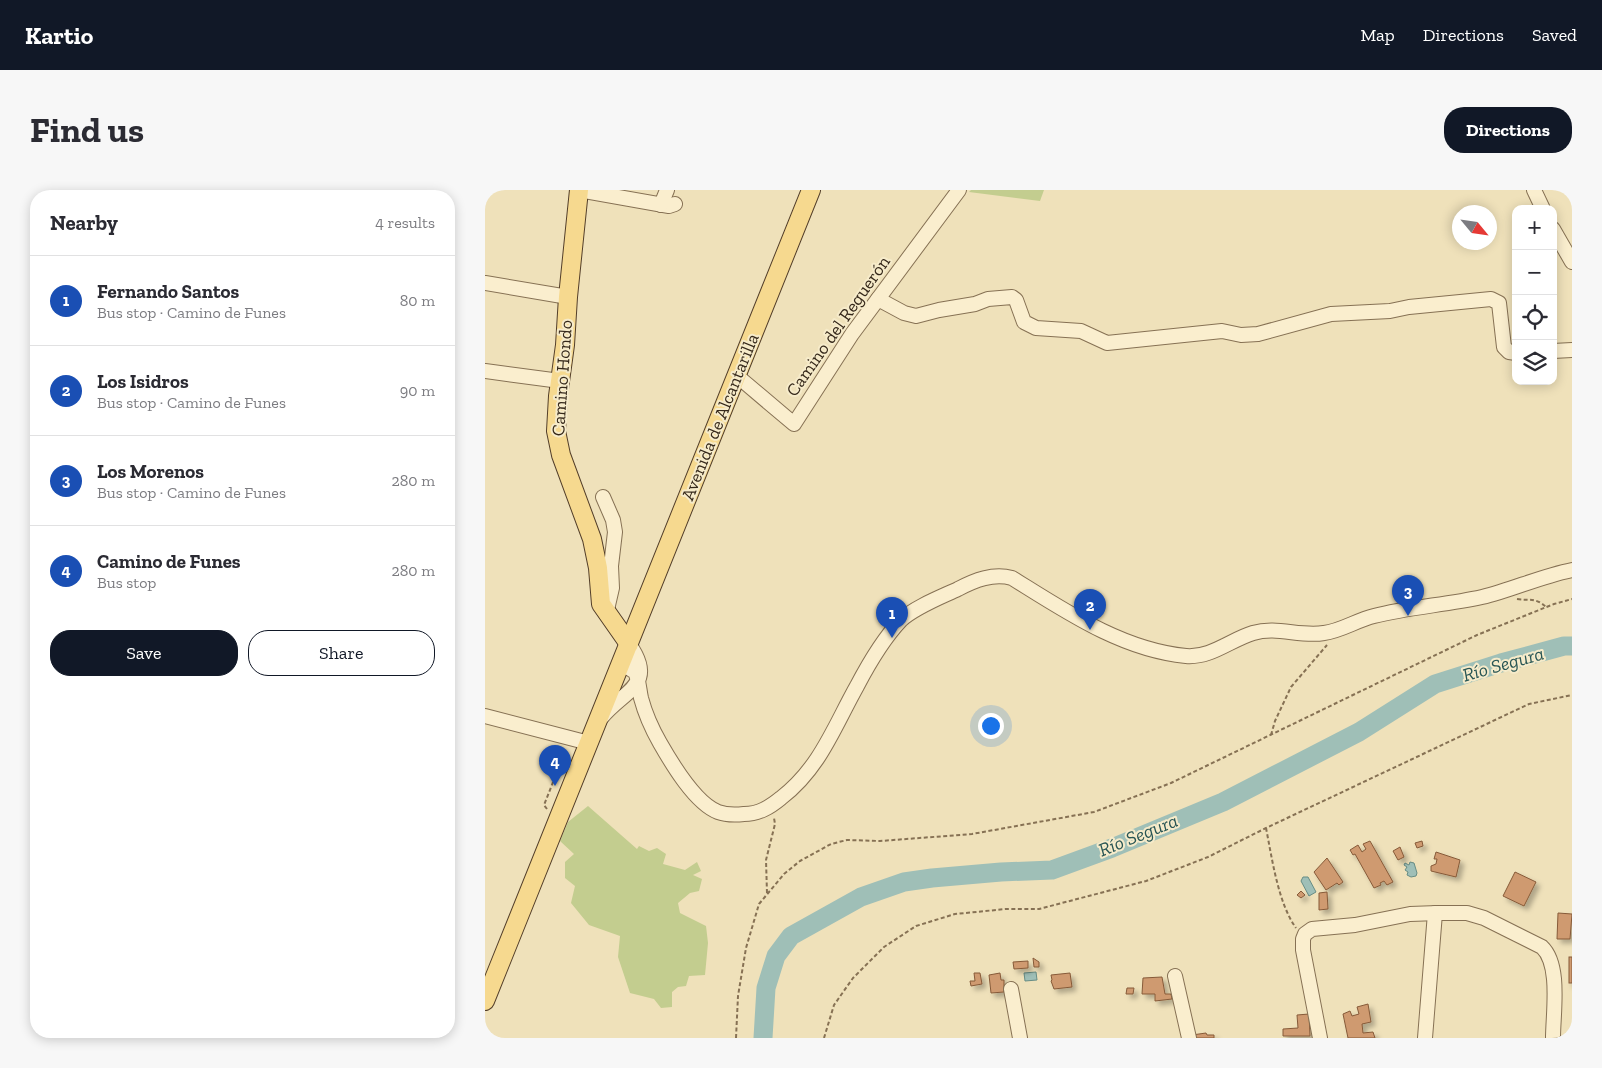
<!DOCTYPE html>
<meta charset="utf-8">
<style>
body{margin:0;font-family:"Zilla Slab",serif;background:#f7f7f7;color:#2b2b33}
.controls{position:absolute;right:15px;top:15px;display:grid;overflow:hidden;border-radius:10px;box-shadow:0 2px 12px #0003}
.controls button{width:45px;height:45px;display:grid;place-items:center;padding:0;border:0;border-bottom:1px solid #e1e1e2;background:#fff;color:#2b2b33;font:25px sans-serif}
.compass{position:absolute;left:967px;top:15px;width:45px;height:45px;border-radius:50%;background:#fff;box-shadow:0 2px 12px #0003;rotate:119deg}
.you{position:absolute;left:505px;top:535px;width:18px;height:18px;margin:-12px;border:4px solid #fff;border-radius:50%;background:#1a73e8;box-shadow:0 0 0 8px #1a73e833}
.badge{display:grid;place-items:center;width:32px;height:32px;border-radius:50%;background:#111827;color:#fff;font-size:16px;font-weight:700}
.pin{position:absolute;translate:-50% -41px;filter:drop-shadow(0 1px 2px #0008)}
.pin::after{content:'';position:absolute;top:26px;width:18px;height:15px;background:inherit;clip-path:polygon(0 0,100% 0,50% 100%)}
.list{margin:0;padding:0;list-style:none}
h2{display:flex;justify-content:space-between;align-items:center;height:65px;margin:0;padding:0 20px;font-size:21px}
h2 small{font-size:16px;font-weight:400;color:#7c7c81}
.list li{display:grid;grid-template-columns:32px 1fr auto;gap:15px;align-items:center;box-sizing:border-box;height:90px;padding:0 20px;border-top:1px solid #e1e1e2}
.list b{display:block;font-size:19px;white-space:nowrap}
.list p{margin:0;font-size:16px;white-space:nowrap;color:#7c7c81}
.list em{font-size:16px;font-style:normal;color:#7c7c81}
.actions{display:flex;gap:10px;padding:15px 20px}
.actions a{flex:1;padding:11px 0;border:1px solid #111827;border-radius:20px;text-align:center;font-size:18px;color:#111827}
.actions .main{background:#111827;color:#fff}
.icon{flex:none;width:28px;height:28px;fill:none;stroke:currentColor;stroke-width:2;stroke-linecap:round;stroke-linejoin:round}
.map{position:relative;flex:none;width:1087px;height:848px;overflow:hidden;border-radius:20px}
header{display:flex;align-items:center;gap:30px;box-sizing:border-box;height:70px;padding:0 25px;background:#111827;color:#fff}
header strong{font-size:24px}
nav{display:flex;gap:28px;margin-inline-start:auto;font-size:18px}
.intro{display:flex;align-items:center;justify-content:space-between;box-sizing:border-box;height:120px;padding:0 30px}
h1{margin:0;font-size:35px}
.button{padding:12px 22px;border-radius:20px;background:#111827;color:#fff;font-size:18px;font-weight:700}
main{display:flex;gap:30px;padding:0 30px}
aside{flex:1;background:#fff;border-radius:20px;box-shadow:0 2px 12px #0003}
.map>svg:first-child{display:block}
</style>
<header>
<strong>Kartio</strong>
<nav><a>Map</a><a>Directions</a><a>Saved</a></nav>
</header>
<div class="intro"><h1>Find us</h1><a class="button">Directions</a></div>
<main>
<aside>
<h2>Nearby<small>4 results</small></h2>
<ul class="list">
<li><span class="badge" style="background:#1a4fb4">1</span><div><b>Fernando Santos</b><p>Bus stop · Camino de Funes</p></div><em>80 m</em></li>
<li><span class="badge" style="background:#1a4fb4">2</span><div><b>Los Isidros</b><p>Bus stop · Camino de Funes</p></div><em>90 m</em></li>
<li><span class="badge" style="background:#1a4fb4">3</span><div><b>Los Morenos</b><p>Bus stop · Camino de Funes</p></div><em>280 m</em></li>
<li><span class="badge" style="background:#1a4fb4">4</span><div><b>Camino de Funes</b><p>Bus stop</p></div><em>280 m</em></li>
</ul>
<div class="actions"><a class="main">Save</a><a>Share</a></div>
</aside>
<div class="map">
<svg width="1087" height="848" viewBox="0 0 1087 848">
<defs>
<filter id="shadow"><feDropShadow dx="4" dy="4" stdDeviation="2.5" flood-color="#0004"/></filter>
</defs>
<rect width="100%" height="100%" fill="#efe1ba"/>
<g fill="#c3cd8f">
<polygon points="486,0 559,0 555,11 484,2"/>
<polygon points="103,616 152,659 154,656 164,661 172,658 181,664 178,674 200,680 212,672 216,681 208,685 217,689 214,701 205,703 193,713 195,723 221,736 223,753 220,785 204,786 201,796 193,797 187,802 187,817 176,818 169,809 145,803 133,767 135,746 104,735 86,713 90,696 80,688 80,672 89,664 75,651 83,632"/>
</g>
<g fill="#9fbfb7" stroke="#678d85">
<polygon points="925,672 929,673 932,683 931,686 926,687 922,685 923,682 920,680 922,677 919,675 920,673 924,675"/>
<polygon points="818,687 823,687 831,702 824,706 816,691"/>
<polygon points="551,782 552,790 540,791 539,783"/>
</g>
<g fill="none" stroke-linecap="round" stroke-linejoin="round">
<polyline stroke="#9fbfb7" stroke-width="19" points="278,848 281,798 291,766 306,746 376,707 419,692 447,688 516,682 567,680 627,658 738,612 874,542 950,494 1016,473 1079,456 1087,456"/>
</g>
<g fill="#cf9a6f" stroke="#865a39" filter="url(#shadow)">
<polygon points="885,651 908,692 902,695 899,691 895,693 896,695 889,698 870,664 868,665 865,660 873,655 877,662 881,659 878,654"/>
<polygon points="937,651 938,656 932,658 930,653"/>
<polygon points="915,657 919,667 913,670 908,661"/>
<polygon points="951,662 975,670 971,687 946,681 946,676 951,674 952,669 949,669"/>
<polygon points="842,668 858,692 854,695 852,693 841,700 829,682"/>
<polygon points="1030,682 1051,692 1039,716 1018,706"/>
<polygon points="816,701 820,705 816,708 812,705"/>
<polygon points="842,702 843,719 834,720 834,703"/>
<polygon points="1073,723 1087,724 1085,749 1072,749"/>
<rect x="1084" y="767" width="3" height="26"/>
<polygon points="548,768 554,772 554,777 549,777"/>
<polygon points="543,771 543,778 529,779 528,772"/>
<polygon points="489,783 495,783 497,794 486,796 485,791 490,791"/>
<polygon points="515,783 516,790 519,790 519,802 506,803 504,785"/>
<polygon points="585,783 587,797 569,799 566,791 567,790 566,785"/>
<polygon points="677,787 680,804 686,804 687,809 670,811 670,804 657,804 658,788"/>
<polygon points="642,798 649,798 648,804 641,804"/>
<polygon points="883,814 886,832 877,834 878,843 888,842 890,848 863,848 858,824 865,821 867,826 874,824 872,817"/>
<polygon points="824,824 825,846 798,846 798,839 813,838 812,825"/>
<polygon points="721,843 722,845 729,845 729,848 707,848 707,845"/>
</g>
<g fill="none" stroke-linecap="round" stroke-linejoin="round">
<defs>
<g id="minor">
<polyline points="94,0 184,16 190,14"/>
<polyline points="1049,0 1058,19"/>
<polyline points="176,15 182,0"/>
<polyline points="1068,39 1087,72"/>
<polyline points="0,93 83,107"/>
<polyline points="393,109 419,123 431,126 454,120 490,114 503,109 527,107 531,110 539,132 551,138 596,141 622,153 737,141 756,145 773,144 846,124 905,121 924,117 1006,109 1014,113 1019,157 1024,162 1031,163"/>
<polyline points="1068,161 1087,160"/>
<polyline points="0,181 75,191"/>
<polyline points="251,185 309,234 367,144 474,0"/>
<polyline points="118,307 128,330 130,342 126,376 127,398 121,424"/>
<path d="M134 477H142L150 482C154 490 154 499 156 508 160 523 167 539 175 553 187 574 210 613 233 622 241 625 250 625 259 624 274 624 285 617 296 608 335 578 349 537 372 496 383 475 400 447 416 430 430 417 456 407 473 399 490 390 508 383 527 388 580 421 637 460 701 466 726 468 745 450 768 443 792 436 815 447 839 443 856 441 872 430 889 426 924 417 961 415 997 407 1027 400 1056 386 1087 380"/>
<polyline points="0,526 104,553"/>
<path d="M117 527C139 500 173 495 144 454"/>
<polyline points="690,786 704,848"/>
<polyline points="526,799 535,848"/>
<path d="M835 848 818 760V749L820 744 827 739 870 735 925 724 953 723H982L999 728 1057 757C1076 775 1068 823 1068 848"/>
<polyline points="940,848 950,723"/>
</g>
<g id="major">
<polyline points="94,0 83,107 80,155 73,206 71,241 76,265 107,349 113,378 116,414 144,454"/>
<polyline points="0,811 326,0"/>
</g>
</defs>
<use href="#minor" stroke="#867154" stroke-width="16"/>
<use href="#major" stroke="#533e29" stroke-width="20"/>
<g stroke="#867154" stroke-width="2" stroke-dasharray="4 2.5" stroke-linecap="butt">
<path d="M1032 409C1045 411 1050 407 1061 417"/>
<polyline points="786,545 790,531 806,497 842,455"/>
<polyline points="62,619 59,615 74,577 81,571"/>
<path d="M781 638C787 668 793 713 811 738"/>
<polyline points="282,703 281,670 290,634 289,628"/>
<polyline points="251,848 253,806 261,758 274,714 299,684 315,671 346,654 362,650 395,651 487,644 609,622 686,593 992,445 1069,414 1087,409"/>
<polyline points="339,848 349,815 368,788 399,757 431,736 470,724 521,719 554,719 661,691 723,667 781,638 1044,514 1087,505"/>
</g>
<use href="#minor" stroke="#faeece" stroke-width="14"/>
<use href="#major" stroke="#f6d98f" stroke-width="18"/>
</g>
<g text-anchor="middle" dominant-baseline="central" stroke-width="4" stroke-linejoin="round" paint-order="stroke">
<g font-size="18" fill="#35281a" stroke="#f6ebca">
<text transform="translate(353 136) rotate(-55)">Camino del Reguerón</text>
<text transform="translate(77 188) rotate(-86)">Camino Hondo</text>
<text transform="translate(235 227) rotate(-68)">Avenida de Alcantarilla</text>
</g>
<g font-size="19" font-style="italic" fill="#285554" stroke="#f6ebca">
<text transform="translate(1018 474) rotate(-16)">Río Segura</text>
<text transform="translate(653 645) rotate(-22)">Río Segura</text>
</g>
</g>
</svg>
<div class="controls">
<button>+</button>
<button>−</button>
<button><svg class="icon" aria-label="locate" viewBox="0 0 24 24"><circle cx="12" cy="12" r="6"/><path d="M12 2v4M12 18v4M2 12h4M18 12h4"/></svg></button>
<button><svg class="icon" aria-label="layers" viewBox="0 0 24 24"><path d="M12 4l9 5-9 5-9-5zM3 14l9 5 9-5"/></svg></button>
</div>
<svg class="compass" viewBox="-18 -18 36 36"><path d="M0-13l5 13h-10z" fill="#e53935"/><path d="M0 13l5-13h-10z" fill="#7c7c81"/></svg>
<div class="you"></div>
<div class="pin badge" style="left:407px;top:448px;background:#1a4fb4">1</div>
<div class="pin badge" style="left:605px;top:440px;background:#1a4fb4">2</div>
<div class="pin badge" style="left:923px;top:426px;background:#1a4fb4">3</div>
<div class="pin badge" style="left:70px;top:596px;background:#1a4fb4">4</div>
</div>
</main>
